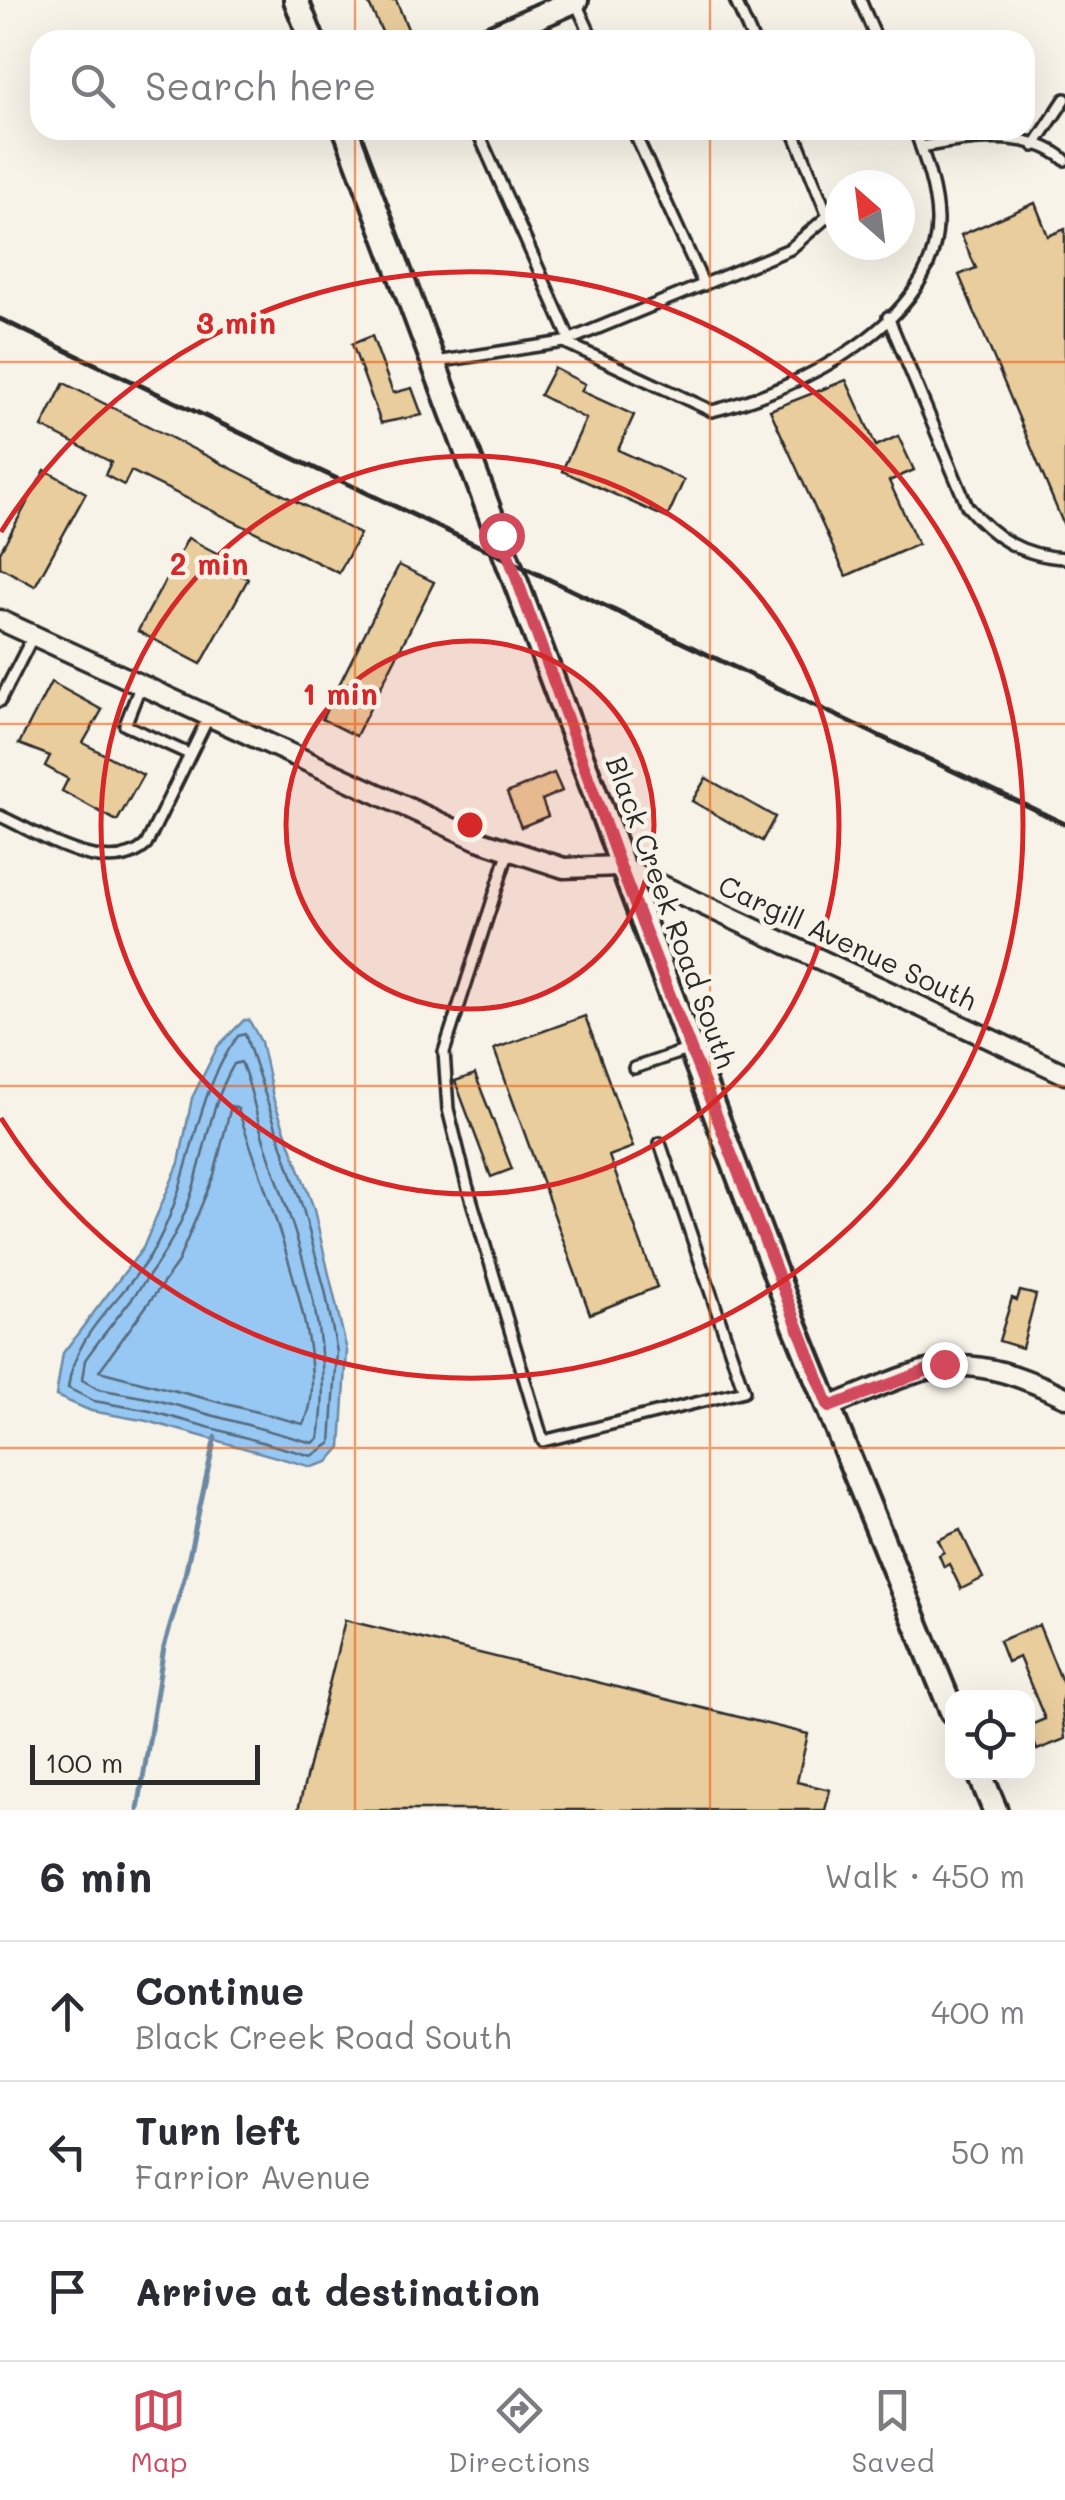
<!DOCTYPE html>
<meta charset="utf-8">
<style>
body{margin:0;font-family:Mali,sans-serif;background:#f2f2f3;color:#2b2b33}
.controls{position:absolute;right:30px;bottom:30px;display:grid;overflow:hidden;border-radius:20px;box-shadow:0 10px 40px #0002}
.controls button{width:90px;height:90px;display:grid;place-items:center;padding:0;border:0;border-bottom:2px solid #e1e1e2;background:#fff;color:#2b2b33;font:50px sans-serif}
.compass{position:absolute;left:825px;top:170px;width:90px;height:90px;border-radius:50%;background:#fff;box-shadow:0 10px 40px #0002;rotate:332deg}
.scale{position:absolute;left:30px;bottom:25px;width:230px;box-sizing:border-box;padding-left:10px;border:5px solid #2b2b2b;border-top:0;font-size:28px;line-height:35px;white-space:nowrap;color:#2b2b2b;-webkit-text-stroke:8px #f7f3e8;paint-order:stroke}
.stop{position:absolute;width:30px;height:30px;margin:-22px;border:8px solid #d1495b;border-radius:50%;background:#fff}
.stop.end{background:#d1495b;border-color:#fff;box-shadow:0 2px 10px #0008}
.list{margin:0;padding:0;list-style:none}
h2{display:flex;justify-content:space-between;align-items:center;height:130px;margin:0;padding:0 40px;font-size:42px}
h2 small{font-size:32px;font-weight:400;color:#7c7c81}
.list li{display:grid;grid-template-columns:65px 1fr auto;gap:30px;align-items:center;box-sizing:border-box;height:140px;padding:0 40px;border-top:2px solid #e1e1e2}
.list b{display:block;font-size:38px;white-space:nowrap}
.list p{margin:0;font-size:32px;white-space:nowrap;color:#7c7c81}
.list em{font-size:32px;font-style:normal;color:#7c7c81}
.icon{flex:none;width:55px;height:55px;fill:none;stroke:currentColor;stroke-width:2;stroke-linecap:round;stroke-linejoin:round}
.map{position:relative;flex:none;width:1065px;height:1810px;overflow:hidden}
.search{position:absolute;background:#fff;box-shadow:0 10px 40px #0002;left:30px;right:30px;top:30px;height:110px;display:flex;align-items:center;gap:25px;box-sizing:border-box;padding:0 35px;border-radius:30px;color:#7c7c81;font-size:38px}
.sheet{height:550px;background:#fff}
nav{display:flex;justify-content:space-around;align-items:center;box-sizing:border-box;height:140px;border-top:2px solid #e1e1e2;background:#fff;font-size:28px;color:#7c7c81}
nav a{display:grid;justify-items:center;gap:5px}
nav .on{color:#d1495b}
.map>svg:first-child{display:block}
</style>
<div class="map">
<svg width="1065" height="1810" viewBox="0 0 1065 1810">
<rect width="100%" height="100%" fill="#f7f3e8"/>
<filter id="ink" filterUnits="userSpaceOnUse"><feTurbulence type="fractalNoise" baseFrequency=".01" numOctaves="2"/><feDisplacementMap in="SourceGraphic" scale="20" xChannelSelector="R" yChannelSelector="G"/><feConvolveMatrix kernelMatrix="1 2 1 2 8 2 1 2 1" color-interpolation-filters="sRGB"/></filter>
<g filter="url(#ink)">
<polygon fill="#97c8f3" stroke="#6c89a3" stroke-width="2.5" points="244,1020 249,1020 261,1042 274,1101 313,1206 347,1351 341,1447 328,1462 312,1467 147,1421 91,1411 56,1396 63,1353 143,1248 179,1163 192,1098 218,1046"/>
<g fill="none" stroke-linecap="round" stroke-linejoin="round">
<g stroke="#566a7b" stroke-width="2.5">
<path d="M245 1034 303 1209 325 1290 337 1352 331 1443 312 1456 150 1411 94 1401 68 1388C76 1328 122 1302 151 1254 193 1185 190 1101 238 1036Z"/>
<path d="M241 1062C252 1087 256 1118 265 1144 298 1241 335 1334 319 1438L313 1443 153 1399 98 1389 82 1380 85 1360C120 1310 162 1269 185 1212 205 1162 207 1110 234 1064Z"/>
<path d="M231 1106 238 1109C257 1171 339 1369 303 1424L99 1371 177 1264 214 1175Z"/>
</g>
<polyline stroke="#6c89a3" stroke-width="5" points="138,1810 164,1647 185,1575 215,1437"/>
</g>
<g fill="#e9cd9d" stroke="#2b2b2b" stroke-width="2.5">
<polygon points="367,0 396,0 410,34 386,40"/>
<polygon points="1035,203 1048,236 1065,229 1065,528 959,275 976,268 961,235"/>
<polygon points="372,336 393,393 412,388 422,415 381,423 352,344"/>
<polygon points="554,368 585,384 581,391 634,415 618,450 684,480 667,518 562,471 586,419 540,395"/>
<polygon points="846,380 876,446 898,436 914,470 889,481 918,544 846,576 770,410"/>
<polygon points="64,383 360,534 339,573 131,471 124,485 105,475 111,462 42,427"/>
<polygon points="45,470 86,493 35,586 0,567 0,552"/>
<polygon points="188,538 241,566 237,573 248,579 201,664 138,631"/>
<polygon points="399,565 434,582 356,736 322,719"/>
<polygon points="51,682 102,710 83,743 143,775 117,821 62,791 68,779 45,766 50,756 19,744"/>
<polygon points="554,773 562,791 542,800 548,816 521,827 507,793"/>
<polygon points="706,778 775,817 762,841 692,801"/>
<polygon points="585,1016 633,1147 609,1156 657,1287 590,1314 494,1049"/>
<polygon points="475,1074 512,1169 491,1177 455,1081"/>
<polygon points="1020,1291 1036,1295 1022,1348 999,1341 1012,1298 1017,1300"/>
<polygon points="960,1530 983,1578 961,1589 949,1564 944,1567 939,1555 944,1552 938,1540"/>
<polygon points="345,1620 808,1734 797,1782 830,1790 825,1810 298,1810"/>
<polygon points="1039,1625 1065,1689 1061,1702 1065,1739 1037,1750 1028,1726 1045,1719 1019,1657 1007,1662 999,1641"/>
</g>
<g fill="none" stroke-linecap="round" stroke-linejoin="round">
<defs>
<g id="service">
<polyline points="735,0 753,40"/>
<polyline points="860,0 877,40"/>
<polyline points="576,3 593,40"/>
<polyline points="477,130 570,340"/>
<polyline points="633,130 704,285"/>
<polyline points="1034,146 1065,99"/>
<path d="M921 147C964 139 1029 128 1065 160"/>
<path d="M888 317 967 506C994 538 1022 556 1065 558"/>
<path d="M564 342 712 411C797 390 939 322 937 219 936 188 925 159 915 130"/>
<polyline points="436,362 564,342 790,249 828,216 793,130"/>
<polyline points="140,687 125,725 189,754"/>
<polyline points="0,701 33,636"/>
<path d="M0 816C40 834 107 880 146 845L209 716"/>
<polyline points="509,850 444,1052 448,1109 467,1185 543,1441 744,1391 660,1143"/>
<polyline points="634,1068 687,1050"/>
</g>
<g id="minor">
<polyline points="0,620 478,840 564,868 620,866 1065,1074"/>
<path d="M829 1407C932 1365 957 1345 1065 1397"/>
</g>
<g id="tertiary">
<polyline points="296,0 312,40"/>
<polyline points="485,40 576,0"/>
<polyline points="346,130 794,1323 952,1711"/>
<polyline points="979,1772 995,1810"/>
</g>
</defs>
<use href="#service" stroke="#2b2b2b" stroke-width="16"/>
<use href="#minor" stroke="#2b2b2b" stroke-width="25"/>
<use href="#tertiary" stroke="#2b2b2b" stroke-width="30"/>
<use href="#service" stroke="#f7f3e8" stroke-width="9"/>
<use href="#minor" stroke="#f7f3e8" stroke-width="18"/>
<use href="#tertiary" stroke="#f7f3e8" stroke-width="22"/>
<polyline stroke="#2b2b2b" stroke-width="5" points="0,319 1065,824"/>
</g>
</g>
<g fill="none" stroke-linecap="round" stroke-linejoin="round" filter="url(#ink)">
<polyline stroke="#d1495b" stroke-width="12" points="501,535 620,866 829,1407 944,1364"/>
</g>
<path fill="none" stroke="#e8590c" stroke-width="2.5" stroke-opacity="0.55" d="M355 0V40M710 0V40M355 130V1810M710 130V1810M0 362H1065M0 724H1065M0 1086H1065M0 1448H1065"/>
<circle cx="470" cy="825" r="184" fill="#d62828" fill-opacity=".12"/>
<g fill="none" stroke="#d62828" stroke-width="5">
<circle cx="470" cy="825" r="184"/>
<circle cx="470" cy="825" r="369"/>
<path d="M1 532A553 553 0 1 1 1 1118"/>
</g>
<g text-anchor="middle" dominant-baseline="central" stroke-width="9" stroke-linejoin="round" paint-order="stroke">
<g font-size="28" fill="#2b2b2b" stroke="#f7f3e8">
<text transform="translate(672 912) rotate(70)">Black Creek Road South</text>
<text transform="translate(848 942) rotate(25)">Cargill Avenue South</text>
</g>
</g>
<circle cx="470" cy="825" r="15" fill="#d62828" stroke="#f7f3e8" stroke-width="5"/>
<g font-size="30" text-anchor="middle" font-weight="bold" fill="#d62828" stroke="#f7f3e8" stroke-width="9" stroke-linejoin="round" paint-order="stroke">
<text x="236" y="334">3 min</text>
<text x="209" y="575">2 min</text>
<text x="340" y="705">1 min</text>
</g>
</svg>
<div class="controls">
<button><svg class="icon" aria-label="locate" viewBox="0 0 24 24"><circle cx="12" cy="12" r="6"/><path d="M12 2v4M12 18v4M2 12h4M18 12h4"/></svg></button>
</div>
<svg class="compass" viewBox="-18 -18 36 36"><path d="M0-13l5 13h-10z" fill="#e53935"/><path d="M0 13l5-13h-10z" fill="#7c7c81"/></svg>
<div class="scale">100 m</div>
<div class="stop" style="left:501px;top:535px"></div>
<div class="stop end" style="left:944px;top:1364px"></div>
<div class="search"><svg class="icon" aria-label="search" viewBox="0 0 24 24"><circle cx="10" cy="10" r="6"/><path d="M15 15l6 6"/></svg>Search here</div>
</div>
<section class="sheet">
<h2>6 min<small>Walk · 450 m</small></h2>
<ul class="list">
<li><svg class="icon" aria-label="ahead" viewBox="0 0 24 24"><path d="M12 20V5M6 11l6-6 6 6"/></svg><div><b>Continue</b><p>Black Creek Road South</p></div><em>400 m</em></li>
<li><svg class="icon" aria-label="left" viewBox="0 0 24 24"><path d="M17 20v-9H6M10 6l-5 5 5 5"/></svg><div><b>Turn left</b><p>Farrior Avenue</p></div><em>50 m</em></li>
<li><svg class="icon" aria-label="arrive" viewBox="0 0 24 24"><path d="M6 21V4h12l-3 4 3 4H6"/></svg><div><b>Arrive at destination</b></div></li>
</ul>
</section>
<nav>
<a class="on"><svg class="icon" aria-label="map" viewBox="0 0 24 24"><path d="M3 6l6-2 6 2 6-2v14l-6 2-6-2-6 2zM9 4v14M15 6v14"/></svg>Map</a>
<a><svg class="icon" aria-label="directions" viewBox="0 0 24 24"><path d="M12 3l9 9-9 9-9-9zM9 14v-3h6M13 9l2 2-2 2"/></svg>Directions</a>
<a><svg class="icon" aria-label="saved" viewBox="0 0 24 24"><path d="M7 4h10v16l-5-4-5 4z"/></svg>Saved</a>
</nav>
